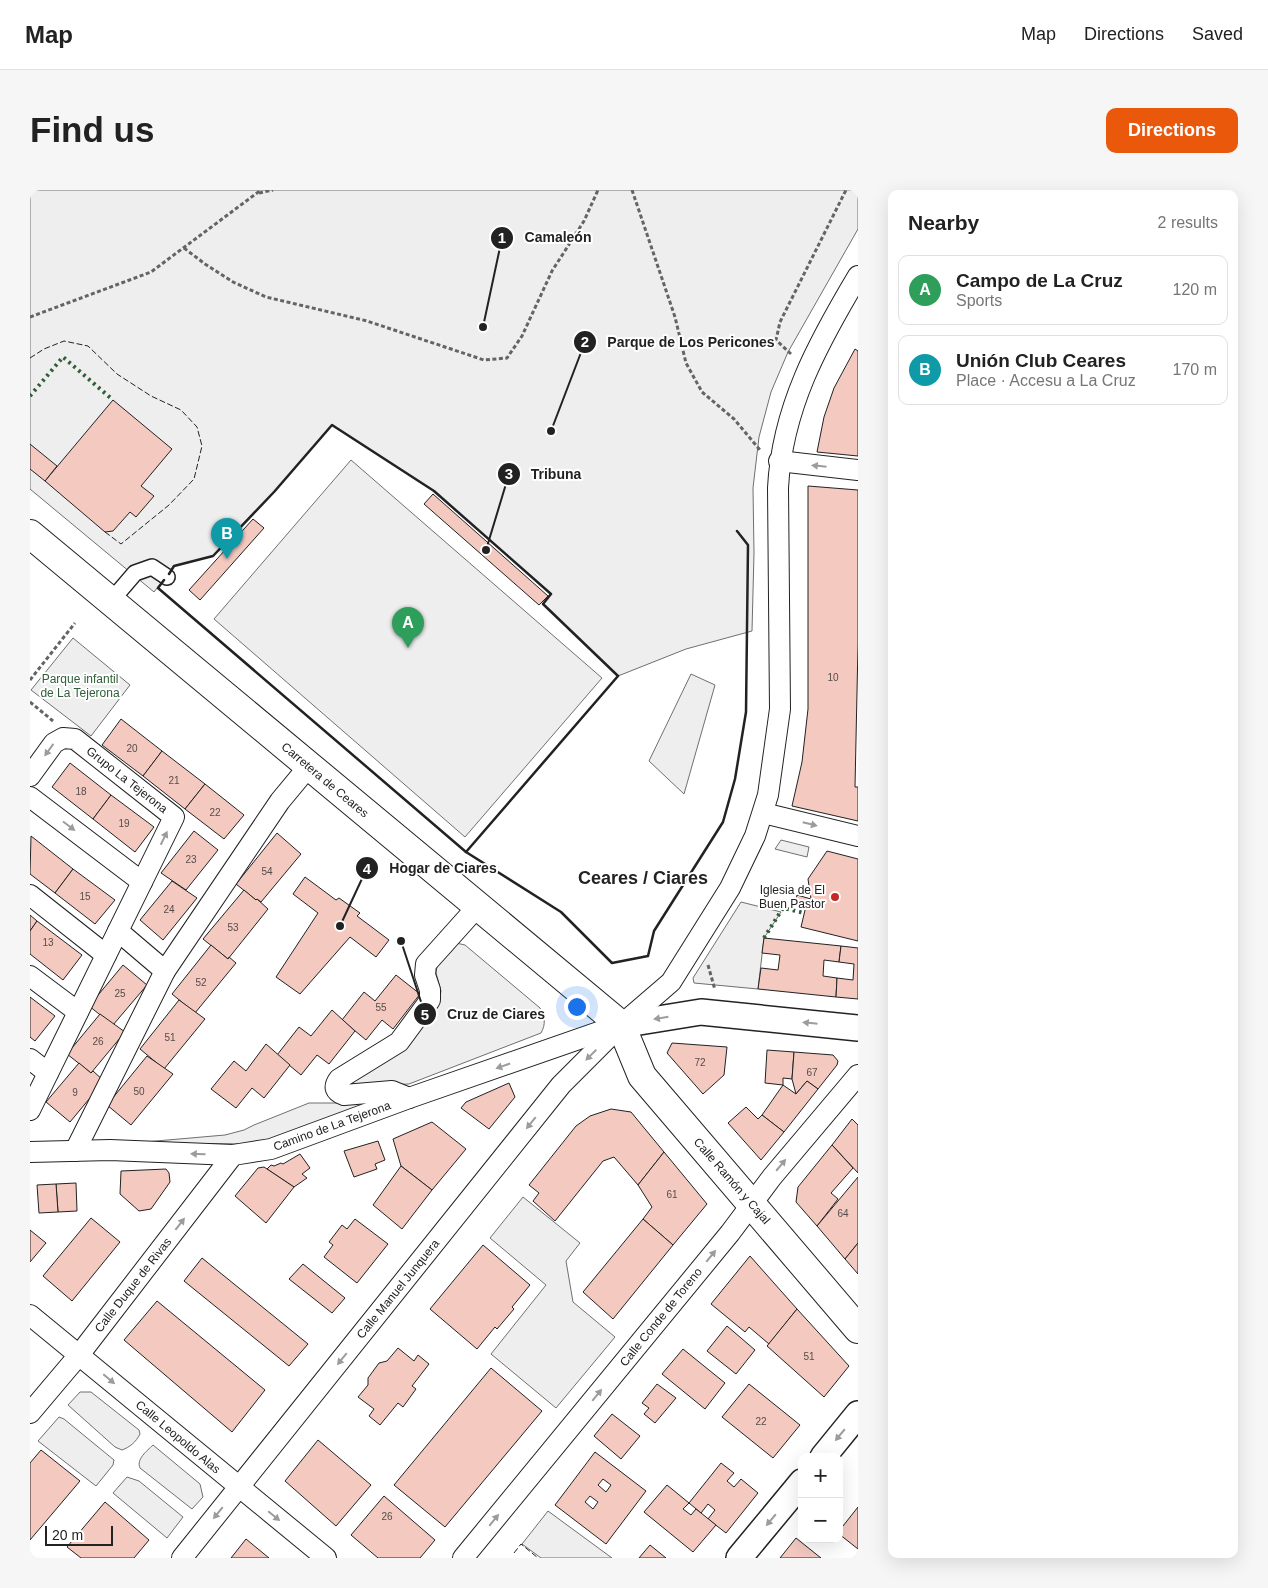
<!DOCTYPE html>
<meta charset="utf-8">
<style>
body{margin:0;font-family:Arial,sans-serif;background:#f6f6f6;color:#222}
.controls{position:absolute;right:15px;bottom:15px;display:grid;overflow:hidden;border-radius:10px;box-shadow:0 5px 20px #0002}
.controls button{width:45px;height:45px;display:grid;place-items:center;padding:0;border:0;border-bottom:1px solid #e0e0e0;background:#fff;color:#222;font:25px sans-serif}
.scale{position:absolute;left:15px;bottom:12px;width:68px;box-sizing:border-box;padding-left:5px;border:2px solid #222;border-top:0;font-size:14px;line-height:18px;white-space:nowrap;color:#222;-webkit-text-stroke:4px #fff;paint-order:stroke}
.you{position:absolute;left:546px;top:816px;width:18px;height:18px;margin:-12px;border:4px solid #fff;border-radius:50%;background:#1a73e8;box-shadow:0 0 0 8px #1a73e833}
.badge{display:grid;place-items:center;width:32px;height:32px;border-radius:50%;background:#ea580c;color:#fff;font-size:16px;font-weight:700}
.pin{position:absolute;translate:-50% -41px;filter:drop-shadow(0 1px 2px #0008)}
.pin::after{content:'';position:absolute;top:26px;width:18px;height:15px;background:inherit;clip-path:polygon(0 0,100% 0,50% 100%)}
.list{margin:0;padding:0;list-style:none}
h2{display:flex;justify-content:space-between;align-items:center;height:65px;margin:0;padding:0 20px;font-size:21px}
h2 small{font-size:16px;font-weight:400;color:#767676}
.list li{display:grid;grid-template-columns:32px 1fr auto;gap:15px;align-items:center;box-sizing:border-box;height:70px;margin:0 10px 10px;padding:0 10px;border:1px solid #e0e0e0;border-radius:10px}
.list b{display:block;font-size:19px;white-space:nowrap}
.list p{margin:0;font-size:16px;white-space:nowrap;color:#767676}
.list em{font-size:16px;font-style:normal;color:#767676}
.map{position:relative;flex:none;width:828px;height:1368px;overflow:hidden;border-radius:10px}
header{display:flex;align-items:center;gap:30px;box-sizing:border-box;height:70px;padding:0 25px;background:#fff;border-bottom:1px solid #e0e0e0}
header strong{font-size:24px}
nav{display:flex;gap:28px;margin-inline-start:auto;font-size:18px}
.intro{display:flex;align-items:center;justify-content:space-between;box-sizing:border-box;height:120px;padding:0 30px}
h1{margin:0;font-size:35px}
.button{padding:12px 22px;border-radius:10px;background:#ea580c;color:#fff;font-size:18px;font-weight:700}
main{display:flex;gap:30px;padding:0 30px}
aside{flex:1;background:#fff;border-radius:10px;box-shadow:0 5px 20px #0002}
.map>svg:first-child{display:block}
</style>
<header>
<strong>Map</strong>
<nav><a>Map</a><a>Directions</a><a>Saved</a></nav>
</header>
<div class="intro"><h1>Find us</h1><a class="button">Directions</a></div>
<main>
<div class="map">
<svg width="828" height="1368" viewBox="0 0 828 1368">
<rect width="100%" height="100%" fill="#fff"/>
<g fill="#eee" stroke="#6f6f6f">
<polygon points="0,0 828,0 828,39 758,162 741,202 729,247 723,298 724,363 722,441 656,459 588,486 513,414 521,404 404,301 302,235 244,302 183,366 144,376 124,402 0,299"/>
<polygon points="321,270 572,488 435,647 184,429"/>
<polygon points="43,448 100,495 61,546 1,500"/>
<polygon points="661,484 685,495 654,604 619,571"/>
<polygon points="751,650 779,657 777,667 745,659"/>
<polygon points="711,712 751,722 734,748 728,799 664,793 663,788"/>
<path d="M426 753 435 755 510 818C515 827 516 834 511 843L379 894 321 896 318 890 375 858 409 813 411 801 406 783 407 776Z"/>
<polygon points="350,910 242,950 220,954 103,953 195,945 214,940 224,935 279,913 333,913"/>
<polygon points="493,1007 550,1053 536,1071 543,1112 585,1147 526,1218 461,1164 516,1095 460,1048"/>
<path d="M50 1202H61L109 1240 110 1244C106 1252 100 1257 92 1260L85 1257 38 1215Z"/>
<polygon points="29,1227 34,1229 84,1270 83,1275 66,1296 8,1251"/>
<path d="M123 1255 170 1294 173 1307 162 1319 110 1278C106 1269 117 1261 123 1255Z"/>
<polygon points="97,1287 109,1291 153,1327 137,1348 83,1303"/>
<polygon points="518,1321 582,1368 511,1368 492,1354"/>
</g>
<g fill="#f3c9c0" stroke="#222" fill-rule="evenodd">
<polygon points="825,159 828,161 828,266 787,262 794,227 804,198"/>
<polygon points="83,210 142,259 111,296 124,306 106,327 100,322 83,341 75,342 15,291"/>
<polygon points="0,254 27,276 15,291 0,279"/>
<polygon points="778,296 828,300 828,455 825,597 828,597 828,631 762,616 772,572 778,519"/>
<polygon points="403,304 518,406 509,415 394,314"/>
<polygon points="223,329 234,338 170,410 159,400"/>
<polygon points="91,529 132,561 113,586 72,555"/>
<polygon points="132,561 175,594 155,619 113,586"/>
<polygon points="40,573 81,605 63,629 22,597"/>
<polygon points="175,594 214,625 194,649 155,619"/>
<polygon points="81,605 124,637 105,662 63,629"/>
<polygon points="164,641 188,660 156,700 131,683"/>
<polygon points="247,643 271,664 231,712 227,709 226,710 206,694"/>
<polygon points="1,646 43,679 25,703 0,684"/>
<polygon points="797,661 828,669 828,751 771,737 776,716 765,714 767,705 781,709 778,689"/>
<polygon points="43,679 85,710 65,734 25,703"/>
<polygon points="275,687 306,710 309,708 330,723 327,726 359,750 346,767 320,747 270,804 246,787 288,723 263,704"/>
<polygon points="142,691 167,708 133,750 110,730"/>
<polygon points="214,700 226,710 227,709 238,719 198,769 173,749"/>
<polygon points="0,725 7,731 0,741"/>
<polygon points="7,731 52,765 33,790 0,764 0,741"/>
<polygon points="734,748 811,756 809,772 794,770 793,786 807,788 806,807 728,799 731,778 748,780 750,765 732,763"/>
<polygon points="181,755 198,769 199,767 206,773 165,823 142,804"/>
<polygon points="811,756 828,758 828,809 806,807 807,788 823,790 824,774 809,772"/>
<polygon points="93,775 117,795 83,835 59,816"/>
<polygon points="366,785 390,804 363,839 352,830 336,850 312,830 334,802 345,811"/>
<polygon points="0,807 25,826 5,851 0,847"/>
<polygon points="149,810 175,829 134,879 110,859"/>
<polygon points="302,820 325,841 299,874 287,865 271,885 247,865 269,837 281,846"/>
<polygon points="70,824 95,842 61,883 37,864"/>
<polygon points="642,853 697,857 694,885 673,904 637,863"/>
<polygon points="236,854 260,875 234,908 222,898 206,918 181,899 204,871 216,881"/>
<polygon points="737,860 764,862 762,889 753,888 753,895 735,893"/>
<polygon points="764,862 803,865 808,871 807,875 788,899 777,891 766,904 762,889"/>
<polygon points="117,866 143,884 101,935 77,915"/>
<polygon points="49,873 61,883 63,881 74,891 40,932 16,912"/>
<polygon points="777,891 788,899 754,942 732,925 753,895 766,904"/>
<polygon points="479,893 485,907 459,939 431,918 436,912"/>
<polygon points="716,917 728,929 732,925 754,942 731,970 698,933"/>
<polygon points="581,919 601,922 634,962 608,995 584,967 573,971 525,1031 503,1011 509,1003 499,995 546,936 560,926"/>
<polygon points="822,929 828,935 828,983 802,955"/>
<polygon points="402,932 436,959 402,1000 371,976 363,949"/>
<polygon points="348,951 355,970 345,974 347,979 324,987 314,961"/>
<polygon points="802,955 823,978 801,1003 808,1009 787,1036 766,1012 768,997"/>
<polygon points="634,962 677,1014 643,1055 613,1029 622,1017 608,995"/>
<polygon points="270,964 280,978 272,984 277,988 264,997 237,979 241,975 244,976 251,973 253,974"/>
<polygon points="371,976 402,1000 372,1039 343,1015"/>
<polygon points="234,977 264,997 236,1033 205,1006 228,978"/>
<polygon points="136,979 139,983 140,992 121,1019 109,1021 90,1004 91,981"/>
<polygon points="828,987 828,1053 815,1069 787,1036"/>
<polygon points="46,993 47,1021 28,1022 26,994"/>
<polygon points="26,994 28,1022 9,1023 7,995"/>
<polygon points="61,1028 90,1052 42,1111 13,1086"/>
<polygon points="325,1029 358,1054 327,1093 294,1067 303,1055 299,1052 312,1035 317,1039"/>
<polygon points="613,1029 643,1055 583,1129 553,1102"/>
<polygon points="0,1040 16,1053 0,1072"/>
<polygon points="828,1053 828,1084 815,1069"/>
<polygon points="453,1055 500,1095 482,1117 484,1119 467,1139 465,1137 447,1159 400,1119"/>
<polygon points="720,1066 767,1119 739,1154 719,1137 715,1142 681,1114"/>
<polygon points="172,1068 278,1154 259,1176 154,1091"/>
<polygon points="273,1074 315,1108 302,1123 259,1089"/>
<polygon points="127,1111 235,1200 202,1242 94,1150"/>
<polygon points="767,1119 819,1176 794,1207 737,1156"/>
<polygon points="697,1136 725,1160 706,1184 677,1161"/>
<polygon points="368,1158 384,1171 388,1165 399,1174 382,1196 386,1199 373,1217 368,1213 350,1235 339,1226 344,1219 328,1207 338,1195 338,1188 349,1173 357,1171"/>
<polygon points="653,1159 695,1193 675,1219 632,1184"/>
<polygon points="461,1178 512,1221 415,1337 364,1295"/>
<polygon points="627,1194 646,1208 625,1233 614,1224 619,1218 612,1213"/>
<polygon points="719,1194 770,1235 743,1268 692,1227"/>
<polygon points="582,1224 610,1246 591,1269 564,1246"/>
<polygon points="288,1250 341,1295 306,1336 255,1291"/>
<polygon points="11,1260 50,1291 0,1350 0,1273"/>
<path d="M565 1262 616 1301 576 1354 525 1315ZM573 1289 581 1295 576 1302 568 1295ZM560 1306 568 1312 563 1319 555 1312Z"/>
<polygon points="691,1273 704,1283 697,1291 704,1297 711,1289 728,1303 696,1343 678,1329 685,1320 678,1314 671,1323 659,1313"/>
<polygon points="637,1295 659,1313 653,1319 661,1325 666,1319 686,1335 663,1362 614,1322"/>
<polygon points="354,1306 405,1350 390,1368 348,1368 321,1345"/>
<polygon points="75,1312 119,1350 104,1368 51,1368 37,1357"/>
<polygon points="828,1317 828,1359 809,1344 809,1341"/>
<polygon points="766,1348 791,1368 750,1368"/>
<polygon points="216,1349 239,1368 201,1368"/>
<polygon points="620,1355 636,1368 609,1368"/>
</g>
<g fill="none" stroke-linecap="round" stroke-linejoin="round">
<defs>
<polyline id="pedestrian" points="81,411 105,383 122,377 137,387"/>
<g id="minor">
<polyline points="749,271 828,280"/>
<polyline points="0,586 24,553 33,548 45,549 144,627 0,920"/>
<polyline points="0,607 112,692"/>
<polyline points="733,623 828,646"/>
<polyline points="0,705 76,765"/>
<polyline points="88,741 135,781"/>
<polyline points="0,786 48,822"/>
<polyline points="0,869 18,883"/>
<path d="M379 908 362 901 314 905C305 902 303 897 309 889L369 852 400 810V800L395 785 396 774 448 716"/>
<polyline points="45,961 135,781 250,611 279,576"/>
<polyline points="0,962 80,960 203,965 241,959 379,908 586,836"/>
<polyline points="0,1125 296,1368"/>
<polyline points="0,1223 49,1165 203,965"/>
<path d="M152 1368 531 895 591 835 641 792 700 698 725 646 738 605 750 519 748 298C752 218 788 153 828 86"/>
<polyline points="433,1368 700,1043 742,987 828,885"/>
</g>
<g id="tertiary">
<polyline points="591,835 671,822 828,838"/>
<polyline points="793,1267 828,1224"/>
<polyline points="709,1368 772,1292"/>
</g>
<polyline id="secondary" points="0,344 591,835 612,886 828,1139"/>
</defs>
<use href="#pedestrian" stroke="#222" stroke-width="18"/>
<use href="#minor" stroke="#222" stroke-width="22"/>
<use href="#tertiary" stroke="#222" stroke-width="28"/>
<use href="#secondary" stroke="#222" stroke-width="30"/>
<g stroke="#646464" stroke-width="3" stroke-dasharray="4 2.5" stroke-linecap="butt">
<polyline points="602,0 645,127 656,173 672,202 704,229 730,260"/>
<polyline points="229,3 243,0"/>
<polyline points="154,58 175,74 203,92 236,107 337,131 454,170 477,168 492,146 522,81 554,31 568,0"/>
<polyline points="0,127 121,82 231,0"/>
<polyline points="761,164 746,150 750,132 816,0"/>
<polyline points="0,490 45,433"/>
<polyline points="0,512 23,531"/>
<polyline points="678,775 685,800"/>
</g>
<use href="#pedestrian" stroke="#fff" stroke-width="15"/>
<use href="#minor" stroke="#fff" stroke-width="20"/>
<use href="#tertiary" stroke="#fff" stroke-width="25"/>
<use href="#secondary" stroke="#fff" stroke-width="28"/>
<g stroke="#2f5e38" stroke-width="4" stroke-dasharray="2.5 4" stroke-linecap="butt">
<polyline points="0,206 33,167 83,210"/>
<polyline points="734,748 753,718 774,723"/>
</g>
<g stroke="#222" stroke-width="1" stroke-dasharray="6 2.5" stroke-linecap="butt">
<polyline points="0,168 14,159 34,151 58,156 87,184 121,206 151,220 167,237 172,256 164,289 139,315 91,354 75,342"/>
<polyline points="484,1363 491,1354 508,1368"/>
</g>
<g stroke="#222" stroke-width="2.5">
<polyline points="139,384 144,376 183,366 244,302 302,235 404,301 521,404 513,414 588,486 436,662"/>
<polyline points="134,390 128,398 436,662 531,722 582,773 618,766 624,741 693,632 705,589 716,522 718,355 707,341"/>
</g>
</g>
<defs><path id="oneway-solid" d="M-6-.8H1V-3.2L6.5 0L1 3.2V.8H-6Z" transform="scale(1.25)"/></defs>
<g fill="#9c9c9c">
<use href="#oneway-solid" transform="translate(789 276) rotate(-174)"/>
<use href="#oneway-solid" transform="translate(19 560) rotate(126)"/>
<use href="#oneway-solid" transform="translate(780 634) rotate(14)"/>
<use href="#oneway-solid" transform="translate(39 636) rotate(37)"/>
<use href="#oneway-solid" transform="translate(134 648) rotate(-64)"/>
<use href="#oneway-solid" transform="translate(631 828) rotate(171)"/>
<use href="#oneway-solid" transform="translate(780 833) rotate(-174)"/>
<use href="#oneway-solid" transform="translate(561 865) rotate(135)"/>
<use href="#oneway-solid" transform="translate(473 876) rotate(161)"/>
<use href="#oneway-solid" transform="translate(501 933) rotate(129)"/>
<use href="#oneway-solid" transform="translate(168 964) rotate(-178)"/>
<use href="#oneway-solid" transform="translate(751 975) rotate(-50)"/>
<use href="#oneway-solid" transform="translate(150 1034) rotate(-52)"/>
<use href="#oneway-solid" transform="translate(681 1066) rotate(-51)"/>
<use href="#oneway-solid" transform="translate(312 1169) rotate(129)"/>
<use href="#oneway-solid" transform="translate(79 1189) rotate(40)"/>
<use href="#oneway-solid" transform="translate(567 1205) rotate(-51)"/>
<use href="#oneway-solid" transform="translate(810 1245) rotate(130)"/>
<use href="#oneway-solid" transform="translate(188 1323) rotate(129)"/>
<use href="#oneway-solid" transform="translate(244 1326) rotate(39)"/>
<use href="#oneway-solid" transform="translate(464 1330) rotate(-51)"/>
<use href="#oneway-solid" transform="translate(741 1330) rotate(130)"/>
</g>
<circle fill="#c62828" stroke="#fff" stroke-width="2" cx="805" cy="707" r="5"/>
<g text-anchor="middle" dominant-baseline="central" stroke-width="4" stroke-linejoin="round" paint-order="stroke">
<g font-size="10" fill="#564c4a">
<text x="803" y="487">10</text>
<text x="102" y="558">20</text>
<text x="144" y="590">21</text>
<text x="51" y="601">18</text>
<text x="185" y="622">22</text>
<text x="94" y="633">19</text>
<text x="161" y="669">23</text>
<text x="237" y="681">54</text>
<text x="55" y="706">15</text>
<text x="139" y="719">24</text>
<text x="203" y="737">53</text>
<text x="18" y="752">13</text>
<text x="171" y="792">52</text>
<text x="90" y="803">25</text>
<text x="351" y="817">55</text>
<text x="140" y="847">51</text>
<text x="68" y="851">26</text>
<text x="670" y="872">72</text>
<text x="782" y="882">67</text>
<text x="109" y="901">50</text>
<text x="45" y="902">9</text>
<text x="642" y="1004">61</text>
<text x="813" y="1023">64</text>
<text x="779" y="1166">51</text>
<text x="731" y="1231">22</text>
<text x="357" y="1326">26</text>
</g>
<g font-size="12" fill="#2f5e38" stroke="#fff">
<text x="50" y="489">Parque infantil<tspan x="50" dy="14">de La Tejerona</tspan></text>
</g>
<g font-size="12" fill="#222" stroke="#fff">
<text transform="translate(97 590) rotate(38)">Grupo La Tejerona</text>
<text transform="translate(295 590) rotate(40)">Carretera de Ceares</text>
<text transform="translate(302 936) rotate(-20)">Camino de La Tejerona</text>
<text transform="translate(702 991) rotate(49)">Calle Ramón y Cajal</text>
<text transform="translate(103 1095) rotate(-52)">Calle Duque de Rivas</text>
<text transform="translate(368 1099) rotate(-51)">Calle Manuel Junquera</text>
<text transform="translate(631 1127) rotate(-51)">Calle Conde de Toreno</text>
<text transform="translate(148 1247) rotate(40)">Calle Leopoldo Alas</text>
</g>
<g font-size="12" fill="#222" stroke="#fff" text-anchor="end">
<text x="795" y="700">Iglesia de El<tspan x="795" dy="14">Buen Pastor</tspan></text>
</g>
<g font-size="18" font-weight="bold" fill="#222" stroke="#fff">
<text x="613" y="688">Ceares / Ciares</text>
</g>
</g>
<path fill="none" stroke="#222" stroke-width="2" d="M453 137L472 48M521 241L555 152M456 360L479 284M310 736L337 678M371 751L395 824"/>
<g fill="#222" stroke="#fff" stroke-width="2">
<circle cx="453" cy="137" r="5"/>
<circle cx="521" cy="241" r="5"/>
<circle cx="456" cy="360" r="5"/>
<circle cx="310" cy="736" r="5"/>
<circle cx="371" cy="751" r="5"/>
<circle cx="472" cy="48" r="12"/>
<circle cx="555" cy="152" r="12"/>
<circle cx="479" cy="284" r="12"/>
<circle cx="337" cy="678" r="12"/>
<circle cx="395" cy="824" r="12"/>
</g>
<g font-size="15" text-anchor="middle" font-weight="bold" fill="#fff">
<text x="472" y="53">1</text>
<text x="555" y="157">2</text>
<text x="479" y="289">3</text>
<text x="337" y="684">4</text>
<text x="395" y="830">5</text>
</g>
<g font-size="14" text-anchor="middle" font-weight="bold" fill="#222" stroke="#fff" stroke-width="4" stroke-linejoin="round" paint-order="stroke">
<text x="528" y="52">Camaleón</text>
<text x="661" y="157">Parque de Los Pericones</text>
<text x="526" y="289">Tribuna</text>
<text x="413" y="683">Hogar de Ciares</text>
<text x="466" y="829">Cruz de Ciares</text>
</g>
</svg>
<div class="controls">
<button>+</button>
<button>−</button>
</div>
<div class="scale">20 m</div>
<div class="you"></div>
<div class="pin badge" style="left:378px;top:458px;background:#2e9e5b">A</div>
<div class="pin badge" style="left:197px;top:369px;background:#0f9aa8">B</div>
</div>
<aside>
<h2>Nearby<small>2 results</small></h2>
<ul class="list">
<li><span class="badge" style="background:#2e9e5b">A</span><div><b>Campo de La Cruz</b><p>Sports</p></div><em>120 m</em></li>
<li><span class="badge" style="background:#0f9aa8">B</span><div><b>Unión Club Ceares</b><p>Place · Accesu a La Cruz</p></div><em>170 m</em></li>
</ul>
</aside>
</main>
